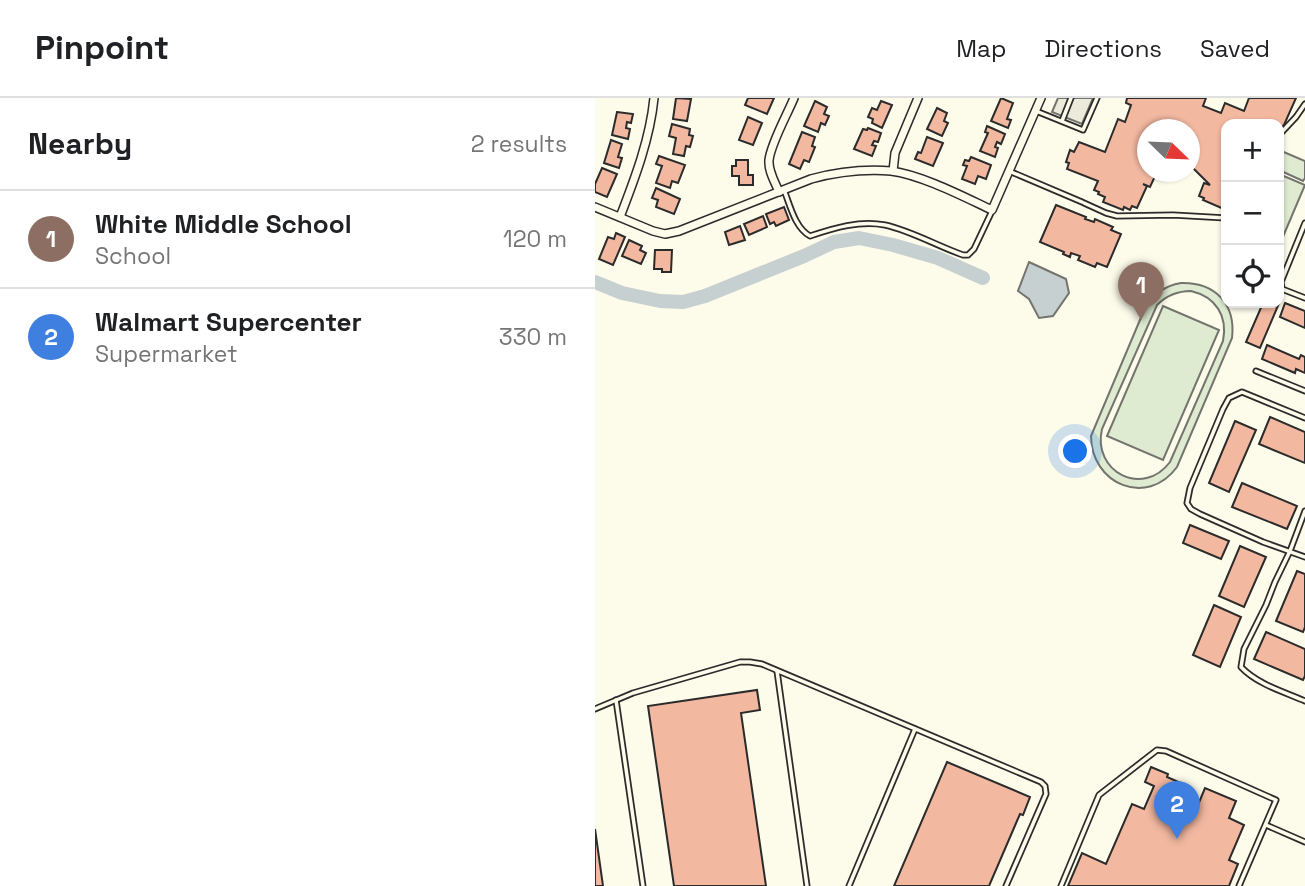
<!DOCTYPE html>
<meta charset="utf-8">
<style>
body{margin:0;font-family:"Space Grotesk",sans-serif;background:#f2f2f2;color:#202124}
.controls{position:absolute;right:21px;top:21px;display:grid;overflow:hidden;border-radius:14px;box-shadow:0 2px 5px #0004}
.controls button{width:63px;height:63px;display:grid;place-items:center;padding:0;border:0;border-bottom:2px solid #e0e0e0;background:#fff;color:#202124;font:35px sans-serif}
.compass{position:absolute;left:542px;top:21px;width:63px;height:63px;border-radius:50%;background:#fff;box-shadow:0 2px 5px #0004;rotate:113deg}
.you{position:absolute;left:481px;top:354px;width:24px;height:24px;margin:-18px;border:5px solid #fff;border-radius:50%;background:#1a73e8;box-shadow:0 0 0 10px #1a73e833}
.badge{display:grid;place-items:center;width:46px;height:46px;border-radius:50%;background:#b45309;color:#fff;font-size:23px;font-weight:700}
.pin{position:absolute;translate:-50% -58px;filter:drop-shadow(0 2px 4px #0008)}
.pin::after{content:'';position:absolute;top:37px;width:24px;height:21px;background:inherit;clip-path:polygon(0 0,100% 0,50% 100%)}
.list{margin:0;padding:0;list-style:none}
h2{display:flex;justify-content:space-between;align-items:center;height:91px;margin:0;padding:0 28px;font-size:30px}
h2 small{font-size:23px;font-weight:400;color:#757577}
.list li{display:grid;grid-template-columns:46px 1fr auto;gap:21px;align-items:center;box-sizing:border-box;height:98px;padding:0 28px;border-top:2px solid #e0e0e0}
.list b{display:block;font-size:26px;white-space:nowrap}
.list p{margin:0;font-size:23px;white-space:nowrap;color:#757577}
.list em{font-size:23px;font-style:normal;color:#757577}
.icon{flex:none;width:38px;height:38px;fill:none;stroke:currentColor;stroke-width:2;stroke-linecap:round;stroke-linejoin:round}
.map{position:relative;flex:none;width:710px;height:788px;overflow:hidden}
header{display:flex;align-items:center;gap:42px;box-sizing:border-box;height:98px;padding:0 35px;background:#fff;border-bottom:2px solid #e0e0e0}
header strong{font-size:33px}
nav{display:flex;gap:38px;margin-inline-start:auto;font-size:24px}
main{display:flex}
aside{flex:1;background:#fff}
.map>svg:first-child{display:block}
</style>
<header>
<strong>Pinpoint</strong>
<nav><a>Map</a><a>Directions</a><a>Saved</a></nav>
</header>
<main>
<aside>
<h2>Nearby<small>2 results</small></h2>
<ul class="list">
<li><span class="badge" style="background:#8d6e63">1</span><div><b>White Middle School</b><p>School</p></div><em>120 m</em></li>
<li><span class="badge" style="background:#3f7fe0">2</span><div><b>Walmart Supercenter</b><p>Supermarket</p></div><em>330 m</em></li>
</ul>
</aside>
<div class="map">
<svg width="710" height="788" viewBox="0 0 710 788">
<rect width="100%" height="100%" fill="#fdfbea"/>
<g fill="#deebd1" stroke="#74746e" stroke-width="2" fill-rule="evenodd">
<polygon points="684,52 710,63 710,80 708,83 684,72"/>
<polygon points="684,76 710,87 684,148"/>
<path d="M586 185C620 184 641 206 637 240L582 369C552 410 496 386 496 338L550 210C559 196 569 188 586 185ZM596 193C621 199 633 218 628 243L575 364C548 400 497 374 507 331L562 207C571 198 582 193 596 193Z"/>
<polygon points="568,208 624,232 568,362 512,338"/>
</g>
<polygon fill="#eceadb" stroke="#74746e" stroke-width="2" points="463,0 498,0 487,26 457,14"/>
<polygon fill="#c7d0d0" stroke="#74746e" stroke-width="2" points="434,164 471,181 474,195 458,218 444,220 434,201 423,193"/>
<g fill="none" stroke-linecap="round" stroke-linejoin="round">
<polyline stroke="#c7d0d0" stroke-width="14" points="0,184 27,195 65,203 88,204 110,198 209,158 239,144 264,140 298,147 343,160 388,180"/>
</g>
<g fill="#f2b8a0" stroke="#2b2b2b" stroke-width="2">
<polygon points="81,0 96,1 92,23 78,21"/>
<polygon points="153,0 179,0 172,16 150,7"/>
<polygon points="406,0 418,5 412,21 416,22 413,30 396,23"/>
<polygon points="532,0 611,0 608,8 626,15 630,5 649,13 654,0 701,0 689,27 684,32 684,26 631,26 631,112 608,102 609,100 604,98 609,85 615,87 594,66 594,32 552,32 552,74 562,74 555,89 548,86 552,88 542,110 537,108 535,112 529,109 528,112 508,104 510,99 503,96 504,94 499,92 503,83 472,71 474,65 471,64 475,52 479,54 484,44 510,54 523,21 530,24 536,7 531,5"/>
<polygon points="220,3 232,9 229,16 234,18 230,27 226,25 223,34 209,28"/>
<polygon points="286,3 297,7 287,30 277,25 278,21 273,19 277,10 282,12"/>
<polygon points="342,10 352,15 349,23 353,25 347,38 332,31"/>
<polygon points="22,14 38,16 36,25 32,24 31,30 35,31 33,41 17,37"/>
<polygon points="153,19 167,25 158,47 144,42"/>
<polygon points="77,26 95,31 94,37 98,38 95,49 91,48 89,58 78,56 81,40 74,38"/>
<polygon points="392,28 410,36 406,46 402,44 400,49 403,50 400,59 385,53 393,35 390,34"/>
<polygon points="273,30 286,35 283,44 279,43 277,47 281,48 277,58 259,51 268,31 272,32"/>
<polygon points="207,34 220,39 217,48 220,49 214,64 209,62 205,71 194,66"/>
<polygon points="332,39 348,45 338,68 320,61 323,54 326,55"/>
<polygon points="16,42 27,46 23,59 27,60 24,70 9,65"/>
<polygon points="64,58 90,67 83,85 77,83 75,90 61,85 67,68 61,66"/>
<polygon points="376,59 396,67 391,81 383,78 380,86 367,81 372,68 368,67 370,62 374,63"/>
<polygon points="141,62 153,62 153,77 158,77 158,87 144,87 144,78 137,78 137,68 141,68"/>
<polygon points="7,70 22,76 12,99 0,94 0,86"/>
<polygon points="61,90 85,101 79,116 61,109 63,102 57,100"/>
<polygon points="461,107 491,119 490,121 499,124 500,121 518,129 516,132 526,136 512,169 502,165 500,169 483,162 485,158 476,155 475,159 468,156 469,154 445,144"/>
<polygon points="189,109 194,122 181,128 179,124 175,126 171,116"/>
<polygon points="168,118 172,129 154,137 149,126"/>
<polygon points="145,128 150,142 134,147 130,134"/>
<polygon points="21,135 30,139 18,167 4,161 13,139 19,141"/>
<polygon points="34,142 47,148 45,152 51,155 46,166 27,158"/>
<polygon points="60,152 77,152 76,174 67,174 67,171 59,171"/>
<polygon points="684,202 685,203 665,250 651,244 668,205 684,205"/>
<polygon points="690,205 710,213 710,230 685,219"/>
<polygon points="672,247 704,261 706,257 710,259 710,275 701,271 700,275 667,261"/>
<polygon points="675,319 710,334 710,365 664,346"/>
<polygon points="640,323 661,332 634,394 614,385"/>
<polygon points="647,385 702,408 692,431 637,409"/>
<polygon points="595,427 634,443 626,461 588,445"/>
<polygon points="645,448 671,459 649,509 624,498"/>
<polygon points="702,473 710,476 710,529 708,534 681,523"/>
<polygon points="619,507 646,519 625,569 598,557"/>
<polygon points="671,534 710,551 710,578 708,582 659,561"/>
<polygon points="162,592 165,612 146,615 171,788 79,788 53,608"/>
<polygon points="352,664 435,699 428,717 425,716 394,788 299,788"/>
<polygon points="556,669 573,676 572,679 588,686 583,698 603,707 610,690 641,703 634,720 649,727 634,762 643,766 634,788 473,788 487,755 511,766 537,706 549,711 559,688 550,684"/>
<polygon points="0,731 8,788 0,788"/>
</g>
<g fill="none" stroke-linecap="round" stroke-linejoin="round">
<defs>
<g id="lane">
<polyline points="441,13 488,32 502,0"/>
<polyline points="467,23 476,0"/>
<polyline points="684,37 701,19 710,6"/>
<polyline points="414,73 487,104"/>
<path d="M189 92C195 107 200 130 215 138 239 130 265 122 290 127 317 133 342 148 368 157H373L379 151 397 113"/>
<polyline points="489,105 511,115 522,118 578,117 631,120"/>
<polyline points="710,125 686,184 687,191 710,200"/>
<polyline points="661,273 710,293"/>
<polyline points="710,320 647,294 634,300 628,311 595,390 592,405 596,411 605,416 668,444 710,459"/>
<path d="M710 413 695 453 680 484 671 507 649 551 646 569C662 586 689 594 710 603"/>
<polyline points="182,573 212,788"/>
<polyline points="21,602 48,788"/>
<polyline points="0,611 38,595 145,564 155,564 167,566 446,684 450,688 451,696 411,788"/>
<polyline points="671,727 710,744"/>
<polyline points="254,788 320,631"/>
<polyline points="466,788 504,697 562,652 571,653 681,702 644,788"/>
</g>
<g id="street">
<polyline points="298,73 300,55 323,0"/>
<path d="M184 94C180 84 173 73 174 62 176 45 192 17 199 0"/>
<path d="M0 109 58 133 70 136 84 133 216 81C242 74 270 71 296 73 327 77 369 99 397 112L446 0"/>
<path d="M25 119C40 80 55 41 59 0"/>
</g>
</defs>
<use href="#lane" stroke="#2b2b2b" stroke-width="7"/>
<use href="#street" stroke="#2b2b2b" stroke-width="10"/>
<use href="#lane" stroke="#fdfbea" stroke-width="3.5"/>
<use href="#street" stroke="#fdfbea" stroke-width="7"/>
</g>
</svg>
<div class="controls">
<button>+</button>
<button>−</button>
<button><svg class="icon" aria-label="locate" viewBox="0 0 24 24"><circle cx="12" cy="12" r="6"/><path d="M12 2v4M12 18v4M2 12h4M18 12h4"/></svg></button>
</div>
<svg class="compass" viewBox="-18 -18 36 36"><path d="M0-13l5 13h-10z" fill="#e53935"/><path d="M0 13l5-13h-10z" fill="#757577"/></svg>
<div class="you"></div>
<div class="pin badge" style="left:546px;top:222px;background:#8d6e63">1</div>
<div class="pin badge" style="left:582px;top:741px;background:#3f7fe0">2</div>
</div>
</main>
